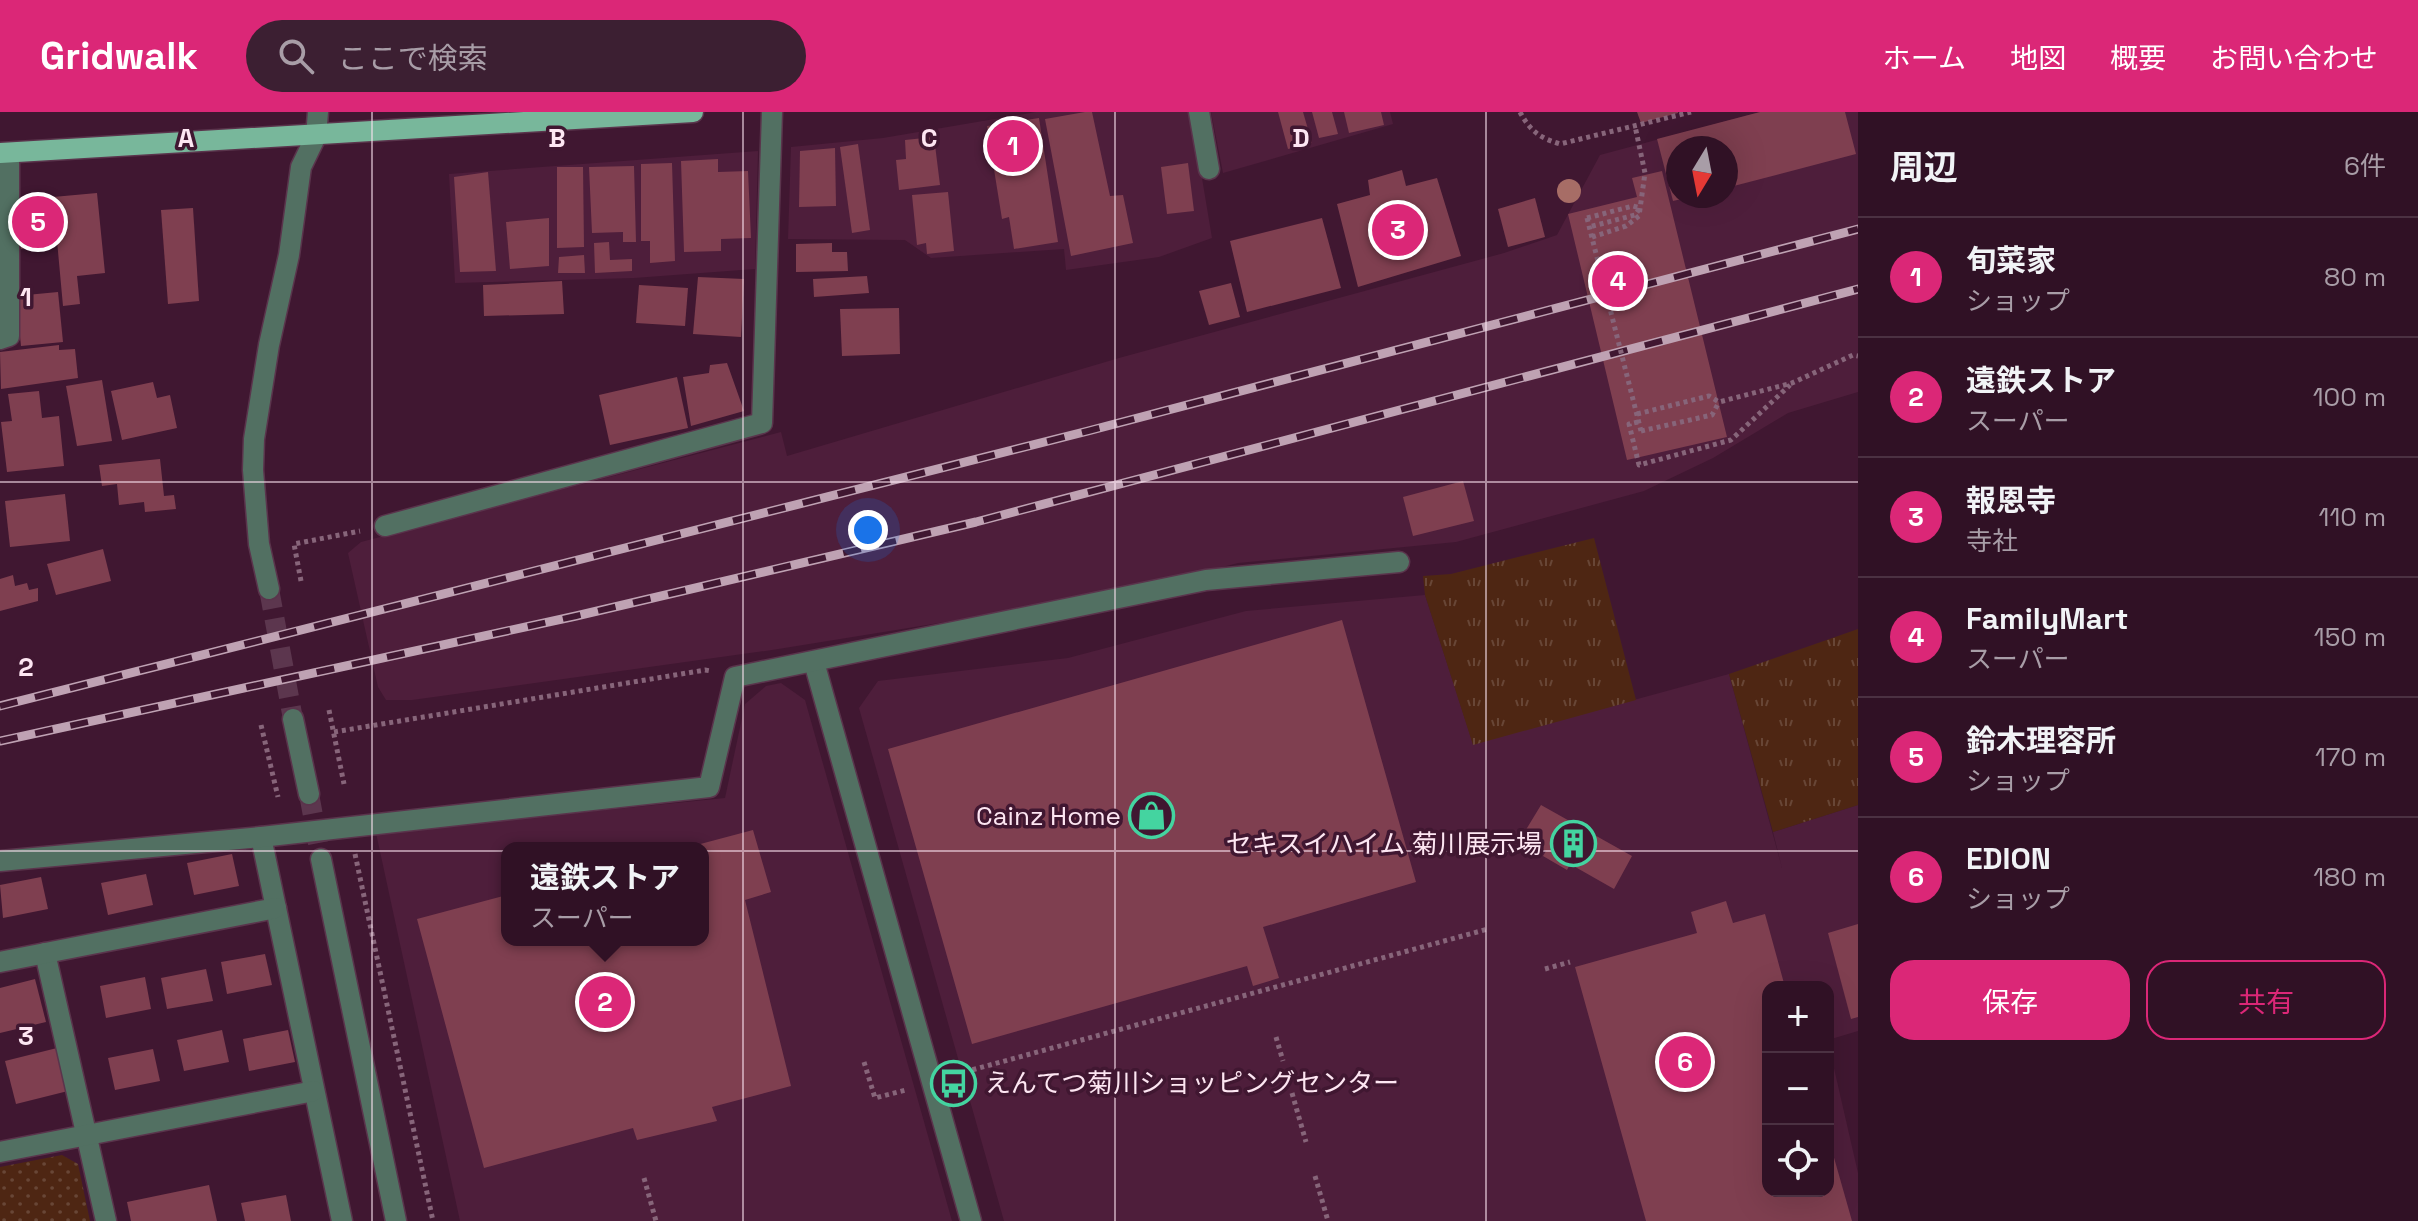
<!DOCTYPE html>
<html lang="ja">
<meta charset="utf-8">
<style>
body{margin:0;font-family:"Space Grotesk","Noto Sans JP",sans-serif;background:#3c1f32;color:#f1f3f6}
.controls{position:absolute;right:24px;bottom:24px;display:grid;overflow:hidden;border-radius:16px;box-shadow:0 8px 32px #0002}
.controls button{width:72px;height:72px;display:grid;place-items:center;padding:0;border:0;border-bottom:2px solid #4b3142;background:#301125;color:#f1f3f6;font:40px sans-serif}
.compass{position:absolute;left:1666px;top:24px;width:72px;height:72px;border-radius:50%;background:#301125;box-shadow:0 8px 32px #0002;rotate:190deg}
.you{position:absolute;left:868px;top:418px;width:28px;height:28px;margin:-20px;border:6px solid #fff;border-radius:50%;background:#1a73e8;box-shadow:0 0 0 12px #1a73e833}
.badge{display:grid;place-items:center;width:52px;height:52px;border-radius:50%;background:#db2777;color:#fff;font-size:26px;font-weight:700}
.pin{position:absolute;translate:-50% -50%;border:4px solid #fff;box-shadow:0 2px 8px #0006}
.popup{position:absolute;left:501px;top:730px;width:208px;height:104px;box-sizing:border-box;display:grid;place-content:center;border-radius:16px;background:#301125;filter:drop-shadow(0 2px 6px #0005);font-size:26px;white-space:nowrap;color:#a89da7}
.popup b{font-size:30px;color:#f1f3f6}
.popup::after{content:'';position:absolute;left:50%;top:100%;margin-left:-16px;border:16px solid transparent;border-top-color:#301125}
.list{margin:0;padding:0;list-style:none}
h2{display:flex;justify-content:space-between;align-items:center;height:104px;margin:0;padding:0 32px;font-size:34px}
h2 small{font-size:26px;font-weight:400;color:#a89da7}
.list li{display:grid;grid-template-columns:52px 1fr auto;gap:24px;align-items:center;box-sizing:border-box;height:120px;padding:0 32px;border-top:2px solid #4b3142}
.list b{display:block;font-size:30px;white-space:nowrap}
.list p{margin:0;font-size:26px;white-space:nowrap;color:#a89da7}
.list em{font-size:26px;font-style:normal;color:#a89da7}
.actions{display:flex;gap:16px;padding:24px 32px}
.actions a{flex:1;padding:18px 0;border:2px solid #db2777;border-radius:24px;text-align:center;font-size:28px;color:#db2777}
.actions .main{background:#db2777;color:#fff}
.icon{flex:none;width:44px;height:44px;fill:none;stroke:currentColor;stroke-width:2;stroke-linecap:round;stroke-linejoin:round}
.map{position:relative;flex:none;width:1858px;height:1109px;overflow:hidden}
header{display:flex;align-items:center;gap:48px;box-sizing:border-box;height:112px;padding:0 40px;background:#db2777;color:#fff}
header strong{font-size:38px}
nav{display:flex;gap:44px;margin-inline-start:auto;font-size:28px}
.search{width:560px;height:72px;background:#3c1f32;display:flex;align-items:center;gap:20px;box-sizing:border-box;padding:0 28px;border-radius:44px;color:#a89da7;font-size:30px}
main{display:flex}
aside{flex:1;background:#301125}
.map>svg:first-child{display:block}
</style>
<header>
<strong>Gridwalk</strong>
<div class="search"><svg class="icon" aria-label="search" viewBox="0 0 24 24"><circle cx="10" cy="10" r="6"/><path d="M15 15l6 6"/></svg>ここで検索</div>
<nav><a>ホーム</a><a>地図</a><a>概要</a><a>お問い合わせ</a></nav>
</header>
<main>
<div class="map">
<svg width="1858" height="1109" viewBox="0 0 1858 1109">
<defs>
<pattern id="grass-tufts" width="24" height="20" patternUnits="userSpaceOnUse" patternTransform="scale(2)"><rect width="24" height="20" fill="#4e2613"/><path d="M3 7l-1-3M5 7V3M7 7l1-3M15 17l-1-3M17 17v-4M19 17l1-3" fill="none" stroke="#684636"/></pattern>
<pattern id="park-dots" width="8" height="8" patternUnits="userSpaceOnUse" patternTransform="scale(2)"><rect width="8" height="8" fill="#4e2613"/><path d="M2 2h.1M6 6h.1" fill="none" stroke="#684636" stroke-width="1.8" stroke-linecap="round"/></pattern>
</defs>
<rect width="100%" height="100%" fill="#401731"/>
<g fill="#4e1e3b" fill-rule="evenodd">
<polygon points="1036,0 1191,0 1212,126 1159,145 1066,158 1064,137 931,146 905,128 788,127 791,35 883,26"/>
<polygon points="1211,0 1390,0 1393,12 1223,61"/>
<path d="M1760 0H1858V280L1788 301 1713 346 1644 379 1456 430 1238 451 1063 496 964 507 772 538 412 588H386L378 575 348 441 361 430 781 320 787 344 1119 246 1504 141 1557 123 1600 43ZM1678 36H1726V84H1678Z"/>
<polygon points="758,39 755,157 634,166 455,171 449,62"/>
<polygon points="1425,483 1473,632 1729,562 1782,756 1773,720 1858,693 1858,919 1828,928 1828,875 1768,875 1768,1079 1828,1079 1828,930 1858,1061 1858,1109 1004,1109 859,596 878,569 1068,546 1246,499"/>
<path d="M781 571 805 588 952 1109H460L376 721 725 686 745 592 766 574ZM507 736H703V828H507Z"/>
</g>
<g fill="url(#grass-tufts)">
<polygon points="1594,426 1636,588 1473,633 1425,483 1423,464 1451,462"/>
<polygon points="1858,517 1858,693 1773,720 1729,562"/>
</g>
<polygon fill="url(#park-dots)" points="62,1043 78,1052 90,1109 0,1109 0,1055"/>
<g fill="#7f3f50">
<polygon points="1085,0 1092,0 1110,84 1123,83 1133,131 1071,144 1045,7"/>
<polygon points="1278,0 1303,0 1312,31 1288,37"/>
<polygon points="1312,0 1332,0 1338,22 1319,26"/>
<polygon points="1344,0 1381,0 1384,13 1349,21"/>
<polygon points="1637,0 1678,0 1678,1 1641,11"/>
<polygon points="1760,0 1845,0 1856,42 1726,76 1726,36 1678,36 1678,84 1690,85 1673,89 1657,27"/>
<polygon points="1039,6 1058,130 1014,137 1009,105 1002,107 987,14"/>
<polygon points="934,25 940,73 899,78 896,48 906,47 905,28"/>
<polygon points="858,32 870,118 852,121 840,35"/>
<polygon points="835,36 836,94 799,95 800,39"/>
<polygon points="718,47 718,60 748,59 751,126 721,127 721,139 684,140 681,49"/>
<polygon points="672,51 675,149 650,151 650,129 641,129 641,52"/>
<polygon points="1188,51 1194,99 1167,102 1161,55"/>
<polygon points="634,54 636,130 623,130 623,120 592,121 589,55"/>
<polygon points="557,55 583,55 584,135 557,136"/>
<polygon points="1402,58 1406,74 1437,66 1461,144 1358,175 1337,92 1370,83 1368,68"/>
<polygon points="1662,59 1727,325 1627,348 1568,102 1637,85 1632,66"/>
<polygon points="488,60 496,159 460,160 454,65"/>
<polygon points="948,80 954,139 927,142 926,131 917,133 912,83"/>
<polygon points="97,81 105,161 77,164 80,192 63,194 53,85"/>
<polygon points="49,83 53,133 21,137 16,86"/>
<polygon points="1535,86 1545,125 1508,135 1498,97"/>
<polygon points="193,96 199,189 168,192 161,98"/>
<polygon points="549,106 549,154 510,157 506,110"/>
<polygon points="1322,106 1341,176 1247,200 1230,129"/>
<polygon points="609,130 610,148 632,147 632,159 595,161 594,131"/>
<polygon points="832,131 832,140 847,140 848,159 796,160 796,132"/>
<polygon points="584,143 585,161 558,161 559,145"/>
<polygon points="867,164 869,181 814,185 813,167"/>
<polygon points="698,165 744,167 741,225 693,222"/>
<polygon points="562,169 564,202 484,204 483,173"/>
<polygon points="1231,171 1240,205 1209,213 1199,179"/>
<polygon points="639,173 688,176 685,214 636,211"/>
<polygon points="58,180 63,230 21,234 16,184"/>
<polygon points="899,196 900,242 842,244 840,197"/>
<polygon points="59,233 59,238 75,237 78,266 1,277 0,240"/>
<polygon points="727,251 744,299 691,314 683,265 709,261 710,253"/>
<polygon points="677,265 688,316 610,333 599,283"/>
<polygon points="102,268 112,329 77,334 66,274"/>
<polygon points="153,270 157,286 170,283 177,316 122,328 111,279"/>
<polygon points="39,279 42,306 59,304 64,354 7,360 1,310 12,309 8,282"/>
<polygon points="160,347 164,384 174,383 176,397 145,400 144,390 119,393 117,372 102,374 99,353"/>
<polygon points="1463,369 1474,409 1413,424 1403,385"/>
<polygon points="65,382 70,429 10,435 5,389"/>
<polygon points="103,437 111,469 56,483 47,452"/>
<polygon points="13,463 15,474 27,471 29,478 38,476 38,489 0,499 0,467"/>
<polygon points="1342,508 1416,770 1263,815 1279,866 1253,874 1247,854 972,932 888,637"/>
<polygon points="1541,693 1632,744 1614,777 1570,752 1567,758 1543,744 1546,739 1521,726"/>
<polygon points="753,718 771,780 745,788 791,974 712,995 717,1009 637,1028 633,1016 484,1056 417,807 507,783 507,828 703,828 703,736 689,735"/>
<polygon points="232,742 239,774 194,783 187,751"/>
<polygon points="146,762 153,793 108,803 101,771"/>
<polygon points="41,765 48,797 3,806 0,773"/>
<polygon points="1726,789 1733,811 1765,802 1785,875 1768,875 1768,1079 1828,1079 1829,1028 1852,1109 1646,1109 1575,855 1697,821 1691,800"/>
<polygon points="1858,812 1858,905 1851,907 1828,821"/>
<polygon points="265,842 272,873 227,882 221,850"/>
<polygon points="206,857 213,889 167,897 161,866"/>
<polygon points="145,865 151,897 106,906 100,874"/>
<polygon points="35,867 46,910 0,921 0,876"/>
<polygon points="222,918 229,950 184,959 177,928"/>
<polygon points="288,918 295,950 249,959 243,927"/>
<polygon points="57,936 68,979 16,992 5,949"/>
<polygon points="153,937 160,969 115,978 108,946"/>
<polygon points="209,1073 217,1109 131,1109 127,1090"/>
<polygon points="286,1083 291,1109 245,1109 241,1091"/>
</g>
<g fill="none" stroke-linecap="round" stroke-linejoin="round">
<g stroke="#5c364e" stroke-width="20" stroke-dasharray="20 10" stroke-linecap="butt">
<polyline points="269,477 293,607"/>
<polyline points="309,682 321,747"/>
</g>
<defs>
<g id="service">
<polyline points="1199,0 1209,57"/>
<polyline points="0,227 9,224 9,41"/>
</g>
<g id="minor">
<polyline points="385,414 762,311 772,0"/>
<polyline points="814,550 971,1109"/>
<polyline points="261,725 342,1109"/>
<polyline points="0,749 261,725 709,675 735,565 1206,468 1399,450"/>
<polyline points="45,841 106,1109"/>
<polyline points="0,850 276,796"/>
<polyline points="0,1040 314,979"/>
</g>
<g id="tertiary">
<polyline points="269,477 259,432 253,358 254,327 269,233 289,143 301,55 316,24 318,0"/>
<polyline points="293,607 309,682"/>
<polyline points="321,747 396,1109"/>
</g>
<polyline id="primary" points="0,41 693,0"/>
</defs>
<use href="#service" stroke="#5a344c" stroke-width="23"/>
<use href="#minor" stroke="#5a344c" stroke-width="23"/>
<use href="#tertiary" stroke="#5a344c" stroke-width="23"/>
<use href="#primary" stroke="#5a344c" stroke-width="23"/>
<g stroke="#87657a" stroke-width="5" stroke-dasharray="4 4" stroke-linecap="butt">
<path d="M1520 0C1530 19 1540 26 1560 32L1691 0"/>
<polyline points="1587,106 1633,94 1640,96 1635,103 1589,115"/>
<polyline points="1592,125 1626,114 1639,104 1645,61 1635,14"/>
<polyline points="1637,302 1709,284 1719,290 1792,271 1853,243 1858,244"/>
<polyline points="1638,310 1629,312 1639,353 1731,328 1790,273"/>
<polyline points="1641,319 1712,303 1719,290"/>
<polyline points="301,469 294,432 360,419"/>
<polyline points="329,598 344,672"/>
<polyline points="261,613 278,685"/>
<polyline points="334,620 705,558 711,559"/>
<polyline points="355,742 433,1109"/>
<polyline points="1545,857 1570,850"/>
<polyline points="1276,925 1283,949"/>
<polyline points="864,950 875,986 906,978"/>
<polyline points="957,962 1488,817"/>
<polyline points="1292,981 1306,1030"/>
<polyline points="1315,1064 1328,1109"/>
<polyline points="644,1066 656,1109"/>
</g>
<use href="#service" stroke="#527062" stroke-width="20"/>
<use href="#minor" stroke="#527062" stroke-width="20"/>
<use href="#tertiary" stroke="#527062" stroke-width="20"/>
<use href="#primary" stroke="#78b79b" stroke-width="20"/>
<defs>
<g id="rail">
<polyline points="0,594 1088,319 1858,117"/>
<polyline points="0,629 576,504 976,410 1858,177"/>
</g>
</defs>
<use href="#rail" stroke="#bfa2b3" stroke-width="9"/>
<use href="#rail" stroke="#401731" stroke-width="6" stroke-dasharray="18" stroke-linecap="butt"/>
<polyline stroke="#87657a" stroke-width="5" stroke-dasharray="4 4" stroke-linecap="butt" points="1587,106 1641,319"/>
</g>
<circle fill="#a76d66" cx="1569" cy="79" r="12"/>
<path fill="none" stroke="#fde6f2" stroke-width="2" stroke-opacity="0.55" d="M372 0V1109M743 0V1109M1115 0V1109M1486 0V1109M0 370H1858M0 739H1858"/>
<defs>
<symbol id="shop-ring" viewBox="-11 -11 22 22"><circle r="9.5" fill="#401731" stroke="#44d4a0" stroke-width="1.5"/><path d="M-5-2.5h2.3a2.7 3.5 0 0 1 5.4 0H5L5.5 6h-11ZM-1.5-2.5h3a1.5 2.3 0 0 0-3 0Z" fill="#44d4a0"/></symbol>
<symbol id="building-ring" viewBox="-11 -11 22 22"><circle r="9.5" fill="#401731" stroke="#44d4a0" stroke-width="1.5"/><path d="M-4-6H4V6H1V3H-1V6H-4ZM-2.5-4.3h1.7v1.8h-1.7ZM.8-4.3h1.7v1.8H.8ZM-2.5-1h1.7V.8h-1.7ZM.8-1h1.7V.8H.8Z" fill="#44d4a0"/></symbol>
<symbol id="bus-ring" viewBox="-11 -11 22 22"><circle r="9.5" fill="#401731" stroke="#44d4a0" stroke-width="1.5"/><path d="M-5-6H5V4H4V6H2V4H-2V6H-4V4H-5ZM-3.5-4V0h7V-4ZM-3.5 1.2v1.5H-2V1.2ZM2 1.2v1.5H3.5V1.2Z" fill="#44d4a0"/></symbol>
</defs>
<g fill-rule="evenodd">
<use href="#shop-ring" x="1126" y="678" width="51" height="51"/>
<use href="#building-ring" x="1548" y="706" width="51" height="51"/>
<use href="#bus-ring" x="928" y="946" width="51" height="51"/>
</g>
<g text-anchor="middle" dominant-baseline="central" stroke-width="7" stroke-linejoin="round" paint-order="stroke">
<g font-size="26" fill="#fde6f2" stroke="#401731" text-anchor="end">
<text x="1121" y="704">Cainz Home</text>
<text x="1542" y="732">セキスイハイム 菊川展示場</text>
<text x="985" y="971" text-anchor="start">えんてつ菊川ショッピングセンター</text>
</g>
</g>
<g font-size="26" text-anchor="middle" font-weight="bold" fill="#fde6f2" stroke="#401731" stroke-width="7" stroke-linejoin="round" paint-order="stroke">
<text x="186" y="35">A</text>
<text x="557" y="35">B</text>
<text x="929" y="35">C</text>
<text x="1301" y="35">D</text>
<text x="26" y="194">1</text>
<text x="26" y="564">2</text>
<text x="26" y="933">3</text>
</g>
</svg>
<div class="controls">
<button>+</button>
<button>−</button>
<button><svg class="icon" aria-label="locate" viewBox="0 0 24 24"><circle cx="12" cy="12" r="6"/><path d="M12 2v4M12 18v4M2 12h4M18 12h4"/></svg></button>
</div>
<svg class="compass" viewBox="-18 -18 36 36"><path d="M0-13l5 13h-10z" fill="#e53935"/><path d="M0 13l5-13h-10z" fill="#a89da7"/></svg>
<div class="you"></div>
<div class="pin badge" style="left:1013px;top:34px">1</div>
<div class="pin badge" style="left:605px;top:890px">2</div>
<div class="popup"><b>遠鉄ストア</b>スーパー</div>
<div class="pin badge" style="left:1398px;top:118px">3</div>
<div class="pin badge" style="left:1618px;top:169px">4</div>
<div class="pin badge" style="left:38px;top:110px">5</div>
<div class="pin badge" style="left:1685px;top:950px">6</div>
</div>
<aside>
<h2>周辺<small>6件</small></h2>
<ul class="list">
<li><span class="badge">1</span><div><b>旬菜家</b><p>ショップ</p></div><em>80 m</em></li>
<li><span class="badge">2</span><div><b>遠鉄ストア</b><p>スーパー</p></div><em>100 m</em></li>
<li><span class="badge">3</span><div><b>報恩寺</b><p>寺社</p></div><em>110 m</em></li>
<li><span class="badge">4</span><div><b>FamilyMart</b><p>スーパー</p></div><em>150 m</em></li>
<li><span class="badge">5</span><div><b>鈴木理容所</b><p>ショップ</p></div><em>170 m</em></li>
<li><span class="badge">6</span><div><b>EDION</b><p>ショップ</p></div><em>180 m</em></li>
</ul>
<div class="actions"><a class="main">保存</a><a>共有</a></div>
</aside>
</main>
